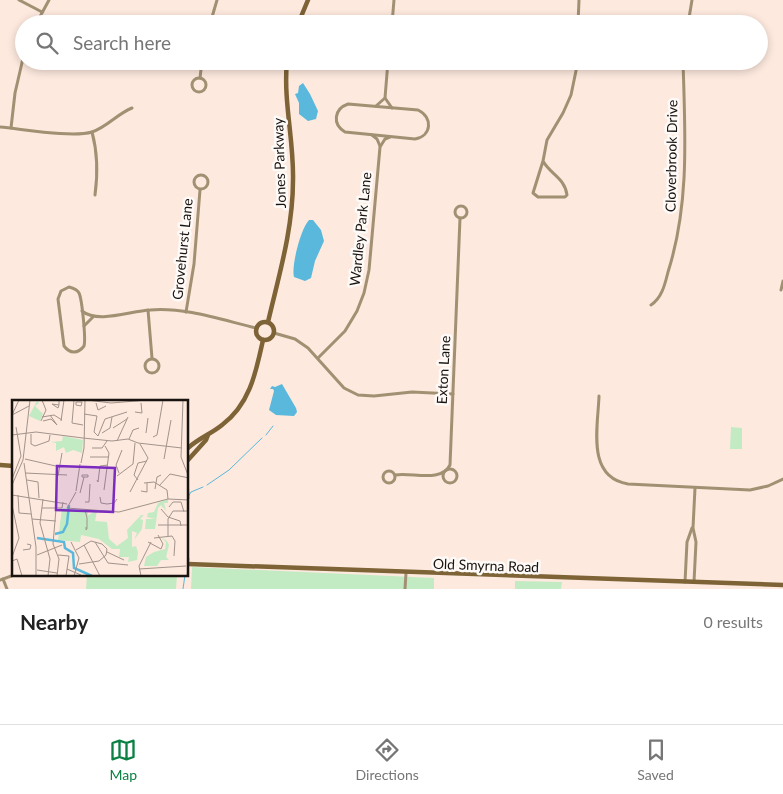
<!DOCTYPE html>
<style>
body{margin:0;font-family:Lato,sans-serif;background:#f6f6f6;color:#222}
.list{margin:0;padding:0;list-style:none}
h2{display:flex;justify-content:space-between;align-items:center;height:65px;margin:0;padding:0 20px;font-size:21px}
h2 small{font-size:16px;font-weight:400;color:#767676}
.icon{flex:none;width:28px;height:28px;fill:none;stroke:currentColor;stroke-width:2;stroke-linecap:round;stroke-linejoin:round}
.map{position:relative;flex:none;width:783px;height:589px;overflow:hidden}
.search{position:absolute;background:#fff;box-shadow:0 2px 8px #0003;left:15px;right:15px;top:15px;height:55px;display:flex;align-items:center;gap:12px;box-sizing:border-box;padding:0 18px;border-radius:28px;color:#767676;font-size:19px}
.sheet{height:135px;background:#fff}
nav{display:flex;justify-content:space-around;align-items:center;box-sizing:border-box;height:70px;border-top:1px solid #e0e0e0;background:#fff;font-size:14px;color:#767676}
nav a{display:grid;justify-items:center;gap:2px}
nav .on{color:#0b8043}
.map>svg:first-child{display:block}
</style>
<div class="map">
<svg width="783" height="589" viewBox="0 0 783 589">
<rect width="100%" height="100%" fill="#fde9de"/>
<g fill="#c2ebc3">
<polygon points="731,427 742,428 742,449 730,449"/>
<polygon points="192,567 434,578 434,589 191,589"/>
<polygon points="87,575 177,575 176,589 86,589"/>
<polygon points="515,581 562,582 561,589 515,589"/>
</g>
<g fill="#59b8db">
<polygon points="303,83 310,94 318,111 316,119 308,121 299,114 299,103 295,94 298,93 299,86"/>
<path d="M309 220H313L321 230 324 241 315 261 311 278 305 281 294 277C291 266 301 228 309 220Z"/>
<polygon points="282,384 296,408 297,412 294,416 276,415 269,410 274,391 273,389 270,389 272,386 275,387"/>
</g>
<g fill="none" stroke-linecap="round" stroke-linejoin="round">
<g stroke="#59b8db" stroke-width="1">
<polyline points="266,435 273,426"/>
<polyline points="207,485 229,470 262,438"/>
<polyline points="188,497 191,492 203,487"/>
<polyline points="183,589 185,575"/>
</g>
<g stroke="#a29073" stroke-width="3">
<polyline points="19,0 42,12"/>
<polyline points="392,19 434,24"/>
<path d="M688 20C704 22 721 26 734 17"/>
<polyline points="36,24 49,0"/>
<polyline points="210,24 217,0"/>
<polyline points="392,24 394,0"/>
<polyline points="578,24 579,0"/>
<polyline points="688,24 692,0"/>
<polyline points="388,61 385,98 392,108"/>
<circle cx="199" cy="85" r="7"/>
<polyline points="200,78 202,61"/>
<path d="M348 104 418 110C433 117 432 136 415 139L345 132C332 124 334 109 348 104Z"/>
<polyline points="376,106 385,98"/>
<path d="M0 127C23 129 72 138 92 132 107 127 117 114 132 108"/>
<polyline points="11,128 15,93 24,54"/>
<path d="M92 132C98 154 98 173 95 195"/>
<polyline points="372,135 377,139 380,146"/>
<path d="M543 161C550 174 565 178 567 195L565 197H538L533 193 543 161 547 140 563 113 571 95 578 61"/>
<circle cx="201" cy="182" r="7"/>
<circle cx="461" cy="212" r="6"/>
<path d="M69 287C73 288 77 289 79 293 82 299 86 339 84 346 78 354 70 354 64 346L58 299 61 291Z"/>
<polyline points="781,290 783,281"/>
<path d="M651 305C662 298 665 284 668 272 690 203 685 132 683 61"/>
<polyline points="148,310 152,358"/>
<path d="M82 311C98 324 130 311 150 310 185 307 222 320 256 328"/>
<polyline points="186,312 194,264 200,190"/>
<polyline points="84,326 93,317"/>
<polyline points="274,333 295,339 308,348 344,388 358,395 374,396 412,392 453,394"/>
<polyline points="318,358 345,331 357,311 364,293 369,270 380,147 385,139 390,137"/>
<circle cx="152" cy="366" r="7"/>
<path d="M599 396C598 427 586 477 628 484L750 490 768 486 783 479"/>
<circle cx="450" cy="476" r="7"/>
<circle cx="389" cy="477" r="6"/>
<path d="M395 475C412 472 441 483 450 465L460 218"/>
<polyline points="3,579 7,589"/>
<polyline points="0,580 14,575"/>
<polyline points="685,582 687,542 692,528"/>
<polyline points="694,582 696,542 693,528 695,488"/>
<polyline points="405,589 406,573"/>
</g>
<g stroke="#7d6336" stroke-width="4.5">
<polyline points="298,24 308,0"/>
<circle cx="265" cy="331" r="9"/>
<path d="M268 322C279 275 293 229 293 180 294 140 283 101 287 61"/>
<path d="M188 448C199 438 211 434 222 425 250 404 256 372 263 340"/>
<polyline points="188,460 206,440 208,435"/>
<polyline points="0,465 14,466"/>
<polyline points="188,564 783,585"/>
</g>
</g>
<g text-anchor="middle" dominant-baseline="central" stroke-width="5" stroke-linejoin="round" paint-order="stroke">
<g font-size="14" fill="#19130f" stroke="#fefaf8">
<text transform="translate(671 156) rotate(-89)">Cloverbrook Drive</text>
<text transform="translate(279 163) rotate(-92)">Jones Parkway</text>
<text transform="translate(360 229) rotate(-84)">Wardley Park Lane</text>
<text transform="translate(182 249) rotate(-84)">Grovehurst Lane</text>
<text transform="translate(443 370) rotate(-87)">Exton Lane</text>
<text transform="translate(486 565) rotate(2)">Old Smyrna Road</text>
</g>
</g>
<g transform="translate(12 400)">
<rect width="176" height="176" fill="#fde9de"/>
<path d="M25 1 27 3 23 6 31 14 28 21 17 16ZM51 36 71 40 70 53 61 50 54 53 52 47 44 51V43L39 42 50 41ZM156 99V103H152L154 111 149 105 146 108 143 129H133L134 119H143L135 117 136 113 142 112 146 103ZM50 108H57V113L58 109 76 110V115L85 111 83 121 95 122 97 139 105 146 116 138 115 130 129 115H132L128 119 131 120 130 129 122 140 125 133 120 131V147L124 146 126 152 125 160 116 162 117 157H107L108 149H100L87 139 69 135 68 142 46 140ZM148 137 155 141 157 145 154 157 157 160H149L145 166H127H132L134 157 142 152 153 149 154 142Z" fill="#c2ebc3"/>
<path fill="none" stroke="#59b8db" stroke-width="2.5" d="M43 134 51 132 55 124 57 105M25 138 52 142 53 148 61 153 62 168 80 176"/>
<path fill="none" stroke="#a2938b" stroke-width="1" d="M62 0 60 23 71 25M75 0 99 3 136 0M171 0 169 57 176 75 177 99M64 2H70L69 6 64 5ZM84 3 86 10 94 6M47 5 40 4 46 8 47 5V0M123 12 130 13 129 3M72 14 85 16 82 32 86 36 93 19 115 12M0 15 17 6M0 15 7 0M30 17 42 15 50 20M29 21 34 10 30 0M31 21 39 19 45 25 38 15M49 21 52 0M101 28 115 19M90 33 98 28 100 17M134 33 136 18M19 34V44L23 46 37 41 38 35M0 35 24 32 71 38M141 37 145 35 151 0M71 38 100 41 116 39 126 43 170 48M117 39 121 30 127 28M105 41 116 17M80 48H90L95 41M78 57H96M13 59 48 67M152 59 159 20M12 63 24 147V176M69 63 72 48 73 0M13 73 55 75M107 73 104 65 110 50M70 75H76V77H70ZM46 76 50 53M105 76 121 64 123 43M0 79 9 56 4 27M15 80 26 82 27 98M85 80 86 82 88 66 96 65M126 80 122 75 126 63 135 61M132 83 142 82 155 90 156 99M0 85 11 60 18 0M147 86 158 74 177 78M143 89 145 77 149 75M92 90 97 53 93 46M64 91 68 64M129 91 135 92V83M64 92 55 108 107 112 156 99 177 100M118 92 136 58 128 44M68 93 72 77M0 95 55 104M6 95 7 113 19 114M88 97 89 103 95 104 102 103 105 99M31 99 28 123 38 159 36 176M73 102H77L78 84M0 105 7 138 0 157M157 107 161 102H169L172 112M30 108H50L51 102M44 109 41 144 47 159 45 176M149 109 156 117 168 121 169 126M73 110 75 118V129L74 130V127M20 119 44 121M146 125H175M156 136V119L161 111H177M142 138 160 136 163 141 162 156M59 142 67 158 62 176M83 142 96 163 116 165M136 142 149 149 151 144 146 135M72 145 88 176M11 150 18 149 19 145 15 144M64 150 79 141 90 144 95 149 94 155 87 161 67 164M95 152 112 160M25 155 50 145M46 155 57 156 54 176M0 161 5 159 10 176M55 169 69 175M127 169 174 166M25 170 45 173M129 176 127 166 139 142M175 176 177 158"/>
<path fill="#7b2cbf" fill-opacity="0.15" stroke="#7b2cbf" stroke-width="2.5" d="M45 66 103 68 101 112 44 110Z"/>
<rect width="176" height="176" fill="none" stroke="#19130f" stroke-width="2.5"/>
</g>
</svg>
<div class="search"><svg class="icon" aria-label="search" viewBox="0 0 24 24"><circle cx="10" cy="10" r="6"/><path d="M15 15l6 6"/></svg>Search here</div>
</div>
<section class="sheet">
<h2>Nearby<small>0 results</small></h2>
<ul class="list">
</ul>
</section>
<nav>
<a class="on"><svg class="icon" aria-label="map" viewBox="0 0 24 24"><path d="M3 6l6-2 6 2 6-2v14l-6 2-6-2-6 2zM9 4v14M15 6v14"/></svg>Map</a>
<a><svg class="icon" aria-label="directions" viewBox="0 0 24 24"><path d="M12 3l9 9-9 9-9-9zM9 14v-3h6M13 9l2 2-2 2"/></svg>Directions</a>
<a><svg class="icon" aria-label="saved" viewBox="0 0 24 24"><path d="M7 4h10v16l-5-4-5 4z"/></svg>Saved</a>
</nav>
